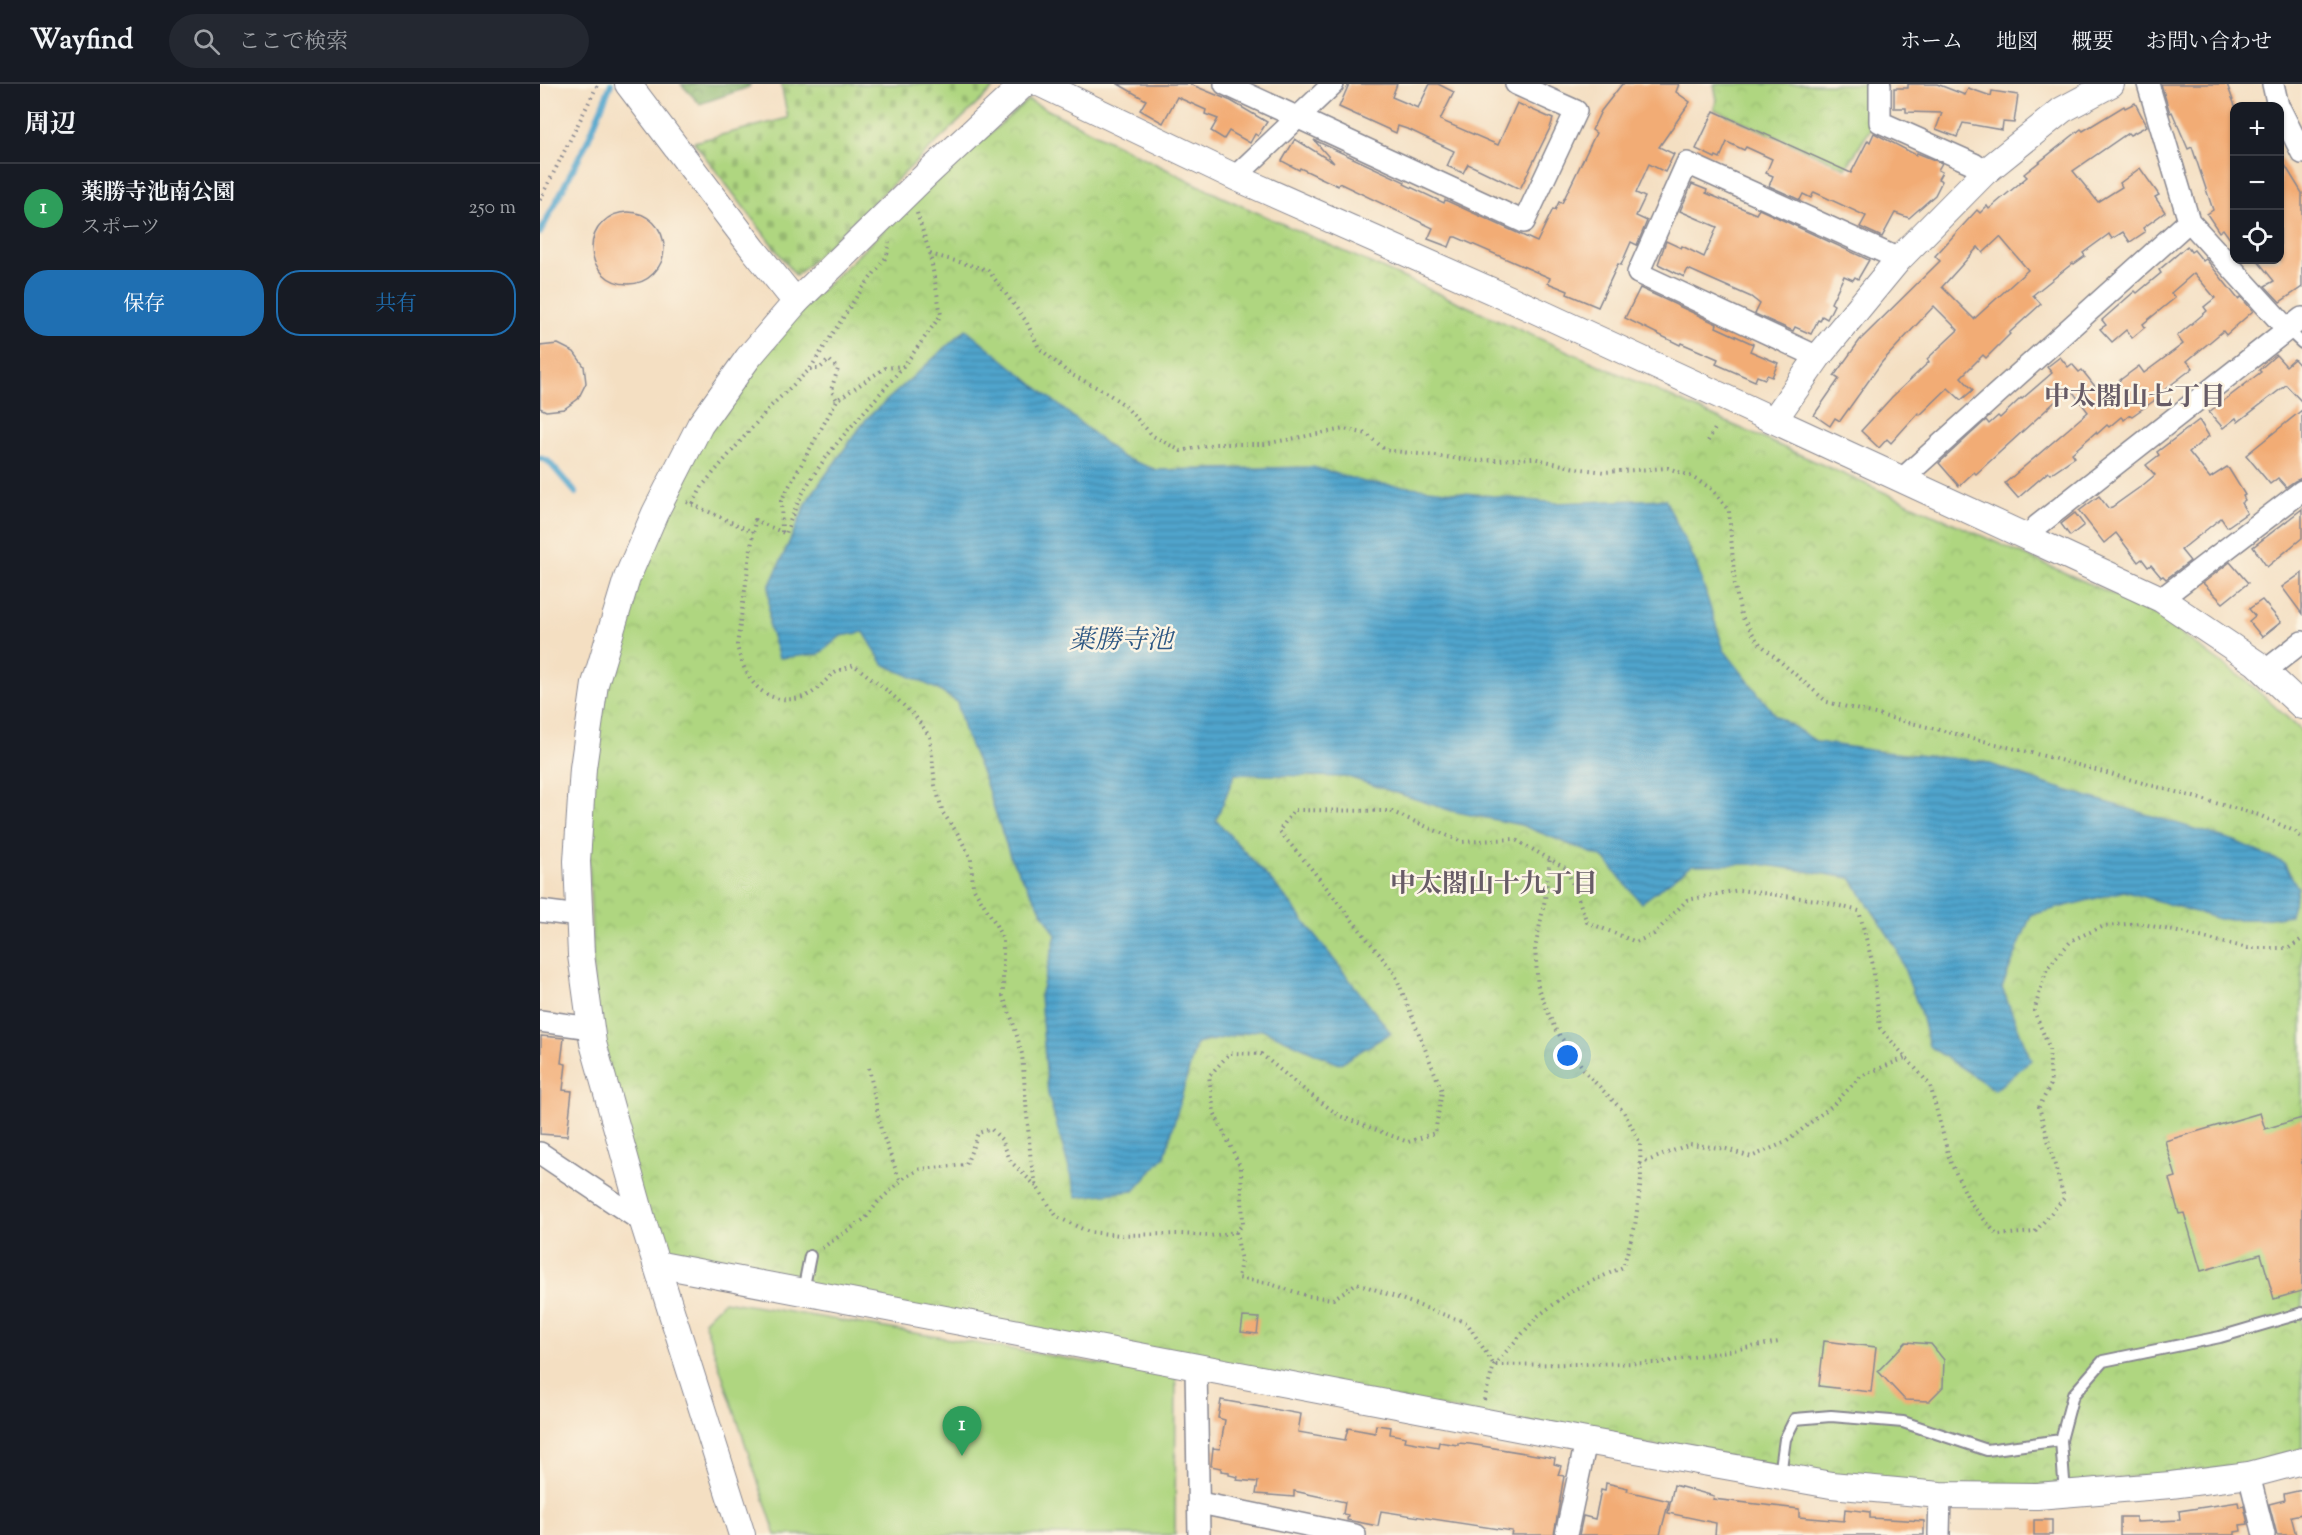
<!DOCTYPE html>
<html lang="ja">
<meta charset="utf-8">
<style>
body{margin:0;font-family:"Sorts Mill Goudy","Noto Serif JP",serif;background:#242831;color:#f1f3f6}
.controls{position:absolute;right:18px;top:18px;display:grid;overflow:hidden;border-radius:12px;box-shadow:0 2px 4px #0004}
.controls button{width:54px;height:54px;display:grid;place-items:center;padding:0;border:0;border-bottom:2px solid #363941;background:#171b24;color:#f1f3f6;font:30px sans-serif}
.you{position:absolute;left:1028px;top:972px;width:21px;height:21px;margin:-15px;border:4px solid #fff;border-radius:50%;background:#1a73e8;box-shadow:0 0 0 9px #1a73e833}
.badge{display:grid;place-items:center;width:39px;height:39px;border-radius:50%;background:#1f6fb2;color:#fff;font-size:20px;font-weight:700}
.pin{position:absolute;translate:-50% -50px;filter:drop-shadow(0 2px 3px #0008)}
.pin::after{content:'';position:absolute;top:32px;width:21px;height:18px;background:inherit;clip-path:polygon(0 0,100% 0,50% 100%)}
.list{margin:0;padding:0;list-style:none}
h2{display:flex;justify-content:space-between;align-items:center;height:78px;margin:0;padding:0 24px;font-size:26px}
h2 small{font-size:20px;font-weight:400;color:#9ea1a6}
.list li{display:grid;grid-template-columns:39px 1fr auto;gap:18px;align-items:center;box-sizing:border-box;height:90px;padding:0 24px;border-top:2px solid #363941}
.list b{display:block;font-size:22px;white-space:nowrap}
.list p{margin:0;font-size:20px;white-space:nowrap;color:#9ea1a6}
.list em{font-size:20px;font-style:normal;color:#9ea1a6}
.actions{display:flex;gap:12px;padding:18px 24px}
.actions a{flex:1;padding:14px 0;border:2px solid #1f6fb2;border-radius:24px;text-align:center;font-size:21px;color:#1f6fb2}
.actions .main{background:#1f6fb2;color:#fff}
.icon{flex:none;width:33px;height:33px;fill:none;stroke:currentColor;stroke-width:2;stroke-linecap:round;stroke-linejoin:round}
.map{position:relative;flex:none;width:1762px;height:1451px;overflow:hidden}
header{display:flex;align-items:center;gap:36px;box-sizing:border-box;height:84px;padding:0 30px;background:#171b24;border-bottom:2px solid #363941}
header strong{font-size:28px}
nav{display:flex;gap:33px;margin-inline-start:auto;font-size:21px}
.search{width:420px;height:54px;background:#242831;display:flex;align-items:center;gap:15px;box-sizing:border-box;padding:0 21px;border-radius:33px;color:#9ea1a6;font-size:22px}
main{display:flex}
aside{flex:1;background:#171b24}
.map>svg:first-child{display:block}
</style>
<header>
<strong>Wayfind</strong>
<div class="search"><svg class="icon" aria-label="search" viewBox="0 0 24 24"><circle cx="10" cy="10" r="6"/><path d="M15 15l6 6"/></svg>ここで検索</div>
<nav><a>ホーム</a><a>地図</a><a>概要</a><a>お問い合わせ</a></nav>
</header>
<main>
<aside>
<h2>周辺<small></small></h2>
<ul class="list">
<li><span class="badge" style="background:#2e9e5b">1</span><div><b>薬勝寺池南公園</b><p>スポーツ</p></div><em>250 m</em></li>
</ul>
<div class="actions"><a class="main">保存</a><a>共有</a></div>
</aside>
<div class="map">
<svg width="1762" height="1451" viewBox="0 0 1762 1451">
<defs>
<pattern id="forest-crowns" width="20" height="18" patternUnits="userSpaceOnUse" patternTransform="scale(1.5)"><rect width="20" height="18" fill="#8bb76e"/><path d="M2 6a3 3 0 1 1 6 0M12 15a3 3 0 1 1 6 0" fill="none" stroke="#71955e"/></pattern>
<pattern id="cemetery-stones" width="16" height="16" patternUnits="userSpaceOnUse" patternTransform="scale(1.5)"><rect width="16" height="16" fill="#afd680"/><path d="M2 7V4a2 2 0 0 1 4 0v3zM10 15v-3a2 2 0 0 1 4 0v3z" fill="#96b871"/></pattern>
<pattern id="park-crowns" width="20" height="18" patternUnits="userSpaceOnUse" patternTransform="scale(1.5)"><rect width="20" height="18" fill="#afd680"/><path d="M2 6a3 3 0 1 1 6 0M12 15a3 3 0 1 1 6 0" fill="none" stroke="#96b871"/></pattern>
<pattern id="water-rules" width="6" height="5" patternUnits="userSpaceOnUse" patternTransform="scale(1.5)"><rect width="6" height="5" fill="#50a4cc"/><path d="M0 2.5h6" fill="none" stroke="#4286a9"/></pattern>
</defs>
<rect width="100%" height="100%" fill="#fcf5e5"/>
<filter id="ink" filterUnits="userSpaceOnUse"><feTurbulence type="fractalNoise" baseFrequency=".0167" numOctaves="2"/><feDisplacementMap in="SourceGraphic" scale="12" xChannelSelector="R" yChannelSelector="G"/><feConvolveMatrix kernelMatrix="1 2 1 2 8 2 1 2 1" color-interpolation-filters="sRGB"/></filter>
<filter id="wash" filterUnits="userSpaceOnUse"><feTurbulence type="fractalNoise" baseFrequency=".008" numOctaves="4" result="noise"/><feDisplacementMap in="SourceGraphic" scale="24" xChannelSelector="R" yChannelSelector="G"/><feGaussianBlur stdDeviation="1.35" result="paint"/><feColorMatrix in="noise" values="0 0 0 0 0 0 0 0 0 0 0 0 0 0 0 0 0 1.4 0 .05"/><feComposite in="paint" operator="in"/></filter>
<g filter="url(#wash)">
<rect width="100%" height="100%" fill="#f4dfc2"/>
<polygon fill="url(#forest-crowns)" stroke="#537366" stroke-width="1.5" points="141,0 210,0 209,3 160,20"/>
<polygon fill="url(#cemetery-stones)" stroke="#65826f" stroke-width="1.5" points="241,0 458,0 256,192 154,58 248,34"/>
<g fill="url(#park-crowns)" stroke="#65826f" stroke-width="1.5">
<polygon points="1174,0 1331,0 1331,44 1306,84 1174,25 1177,16"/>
<polygon points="488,16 680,112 1608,526 1710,600 1762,647 1762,1377 1390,1412 118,1181 56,966 46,694 90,504 163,351 256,231 375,116"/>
</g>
<polygon fill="#afd680" stroke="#65826f" stroke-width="1.5" points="184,1217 636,1293 635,1451 236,1451 164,1237"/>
<polygon fill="url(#water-rules)" stroke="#366a95" stroke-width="1.5" points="426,245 582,373 617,386 773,383 824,398 1016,419 1125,415 1156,479 1184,566 1235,631 1277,658 1343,668 1442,677 1509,701 1695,757 1744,779 1758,804 1750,831 1723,835 1679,835 1584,807 1491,831 1462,904 1491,976 1455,1006 1389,962 1380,927 1356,863 1311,794 1219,780 1152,781 1101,819 1064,774 981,741 912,727 808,693 695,690 676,736 743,810 851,949 799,980 722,945 656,960 625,1072 594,1107 537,1113 508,1010 500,912 516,851 471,775 444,694 425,650 417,618 395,604 343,580 324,548 301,552 279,570 239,574 229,543 229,503 269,414 327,334"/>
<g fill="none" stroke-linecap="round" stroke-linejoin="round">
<g stroke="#50a4cc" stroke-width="6">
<polyline points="0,149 48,56 71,0"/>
<polyline points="0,374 8,377 36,409"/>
</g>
</g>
<g id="blocks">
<g fill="#f2ac75" fill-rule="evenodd">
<polygon points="578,0 650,0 691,17 727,38 718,52 715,50 710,59 689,47 684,55 671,47 678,35 665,30 666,26 637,13 623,39 600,26 606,16"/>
<polygon points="809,0 857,0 852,13 878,24 890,0 898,0 914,8 900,36 958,61 977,19 1013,35 1010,44 980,105 928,80 923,89 907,82 914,67 870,46 858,42 856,49 799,23"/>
<polygon points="1082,0 1139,0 1136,8 1150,18 1119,63 1134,70 1125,88 1109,80 1096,109 1105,113 1096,132 1107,137 1097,161 1091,158 1081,181 1078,180 1058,223 1027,210 1028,207 1008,199 1010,194 916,153 913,153 909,163 888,155 893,144 799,99 798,102 760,84 759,86 742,77 755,55 794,79 774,56 865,98 864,100 904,119 905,116 997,158 1013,125 1015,126 1019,118 1022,119 1056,49 1052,46 1061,27"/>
<polygon points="1368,0 1397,0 1425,11 1428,4 1451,12 1452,7 1478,11 1474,39 1463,38 1462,46 1423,39 1417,53 1396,45 1402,29 1366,28 1366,24 1354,24 1354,4 1368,4"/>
<polygon points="1621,0 1687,0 1695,22 1695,162 1683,145 1679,148 1667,130 1673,126 1652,63 1648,65 1632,28 1630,29"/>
<path d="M1595 19 1607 42 1590 51 1588 49 1533 87 1558 118 1582 103 1580 99 1600 84 1619 111 1615 113 1625 128 1603 144 1605 148 1590 158 1583 148 1572 155 1569 150 1543 169 1545 172 1534 180 1533 179 1493 211 1501 220 1469 249 1470 250 1446 274 1443 271 1421 293 1433 306 1421 316 1408 304 1380 331 1378 329 1351 359 1347 355 1339 364 1321 347 1352 313 1389 278 1387 275 1418 246 1394 222 1342 278 1300 337 1295 334 1290 342 1274 331 1299 295 1294 292 1320 256 1400 177 1395 172 1437 126 1440 129 1447 122 1449 125 1487 93 1484 90 1541 45 1543 47 1584 22 1585 24ZM1460 153 1488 186 1434 235 1402 203 1438 163 1443 169Z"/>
<polygon points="1174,27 1311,89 1328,56 1330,58 1334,49 1376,71 1377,69 1402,79 1398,86 1402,88 1398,95 1402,97 1395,111 1369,134 1355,129 1342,153 1320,143 1326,132 1274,108 1271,114 1263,110 1260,116 1229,102 1233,92 1226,89 1232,75 1206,63 1204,66 1187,58 1180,74 1176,72 1175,74 1156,65"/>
<polygon points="1740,73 1762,109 1762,203 1740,218 1725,202 1734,197 1717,176 1740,176"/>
<polygon points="1152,100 1167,106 1166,109 1216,130 1219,125 1329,176 1318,195 1315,193 1313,196 1304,192 1291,219 1294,221 1287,235 1282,232 1280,237 1278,236 1271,250 1255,243 1253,247 1215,230 1220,220 1211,213 1148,185 1144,193 1118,180 1126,157 1141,164 1142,162 1164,173 1177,143 1140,127"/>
<circle cx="88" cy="164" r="36"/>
<polygon points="1647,162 1651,168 1654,166 1663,177 1666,175 1698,215 1701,213 1713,227 1686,251 1683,247 1647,277 1653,284 1619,310 1621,312 1592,332 1590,331 1584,336 1581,333 1569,343 1567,341 1557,350 1556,348 1532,369 1535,373 1510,390 1508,388 1478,414 1465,399 1548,328 1530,304 1436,390 1434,388 1419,402 1399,379 1446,336 1449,340 1458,332 1460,334 1481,314 1482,315 1512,289 1507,283 1520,273 1528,283 1532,280 1539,288 1542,286 1561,310 1599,282 1604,289 1643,260 1637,252 1667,227 1664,223 1675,214 1654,189 1631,209 1635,214 1603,240 1605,243 1592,254 1586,246 1572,258 1560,245 1566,241 1562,236 1595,207 1597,209 1621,189 1619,186"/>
<polygon points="1100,204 1177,240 1176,243 1213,260 1210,267 1238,279 1232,293 1227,291 1225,295 1217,292 1215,297 1176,280 1178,275 1141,259 1140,261 1085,234"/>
<polygon points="18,260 34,268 44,282 46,299 38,315 24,325 6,327 0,324 0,262"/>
<polygon points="1736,271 1746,282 1754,275 1762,284 1762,318 1746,301 1698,338 1696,334 1683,344 1669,328 1721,288 1719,286"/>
<polygon points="1762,326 1762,394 1755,397 1746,403 1738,394 1730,400 1706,371"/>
<polygon points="1659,336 1669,352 1649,368 1670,394 1687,383 1689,385 1705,411 1703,412 1705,416 1701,419 1707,429 1687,443 1681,434 1641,466 1650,477 1626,495 1623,492 1621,493 1611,481 1608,483 1602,475 1598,478 1576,449 1564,459 1539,427 1559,412 1568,424 1572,423 1603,401 1615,391 1606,381 1619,371 1617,368"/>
<polygon points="1762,425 1762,454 1727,483 1713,463"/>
<polygon points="1535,429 1544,441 1530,452 1521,440"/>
<polygon points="1690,478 1708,499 1683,519 1663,499"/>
<polygon points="1762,489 1762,530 1742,503"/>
<polygon points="1722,516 1741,538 1722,553 1709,537 1715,532 1709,525"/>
<polygon points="1,952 24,954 21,979 26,980 23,1006 32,1007 27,1052 0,1050"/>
<polygon points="1720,1029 1725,1045 1762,1034 1762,1207 1734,1215 1721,1170 1661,1187 1644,1129 1639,1130 1629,1095 1636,1093 1625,1057"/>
<polygon points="703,1233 719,1234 717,1250 701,1248"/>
<polygon points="1284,1257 1336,1263 1331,1308 1279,1302"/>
<polygon points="1366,1258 1391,1260 1404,1276 1403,1303 1389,1317 1365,1316 1338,1287"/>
<polygon points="681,1316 761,1330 758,1348 805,1356 808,1344 835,1349 836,1341 851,1343 850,1350 866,1353 865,1357 898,1363 899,1358 918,1361 918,1359 930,1360 1015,1374 1014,1380 1021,1382 1018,1391 1024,1392 1014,1451 971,1451 972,1447 841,1427 838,1442 807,1436 808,1431 803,1430 805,1418 754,1407 754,1413 716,1410 718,1398 697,1396 698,1393 689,1391 689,1388 681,1387 681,1384 671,1382 673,1364 680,1365 685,1336 678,1334"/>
<polygon points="1066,1399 1088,1404 1087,1407 1129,1417 1120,1451 1039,1451 1043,1432 1055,1435 1061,1406 1065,1407"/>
<polygon points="1134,1401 1174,1412 1173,1415 1259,1425 1259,1433 1304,1437 1305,1425 1330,1428 1330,1434 1384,1437 1384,1451 1175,1451 1176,1439 1128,1429"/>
<polygon points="1762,1406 1762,1430 1751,1432 1756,1451 1737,1451 1729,1420 1745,1416 1744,1410"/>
<polygon points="1698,1418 1699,1423 1704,1422 1708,1440 1700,1441 1701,1447 1695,1448 1695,1451 1580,1451 1580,1433 1596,1433 1596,1438 1640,1436 1639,1427"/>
<rect x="1494" y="1436" width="18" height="15"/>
</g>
</g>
</g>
<g filter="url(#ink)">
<use href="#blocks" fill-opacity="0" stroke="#888790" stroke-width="1.5"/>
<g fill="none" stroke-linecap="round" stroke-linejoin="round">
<defs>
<g id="service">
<polyline points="1747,245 1762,259"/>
<polyline points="263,1207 270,1172"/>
<polyline points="1240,1391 1245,1355 1255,1335 1291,1332 1363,1338 1447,1366 1521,1356"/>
<polyline points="1525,1410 1521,1356 1533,1311 1563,1277 1680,1253 1762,1229"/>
</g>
<g id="minor">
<polyline points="685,0 984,138 1036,27 976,0"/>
<polyline points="1340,0 1340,38 1434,80 1445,88"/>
<polyline points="1608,0 1649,137 1747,245"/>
<polyline points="1733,0 1738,22"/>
<polyline points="1740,25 1762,69"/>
<polyline points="695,93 793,0"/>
<polyline points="1278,273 1098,189 1147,79 1359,175"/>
<polyline points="1361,396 1649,137"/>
<polyline points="1490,453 1497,442 1762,234"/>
<polyline points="1621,515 1762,407"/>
<polyline points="1725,587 1762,558"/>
<polyline points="0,827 39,832"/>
<polyline points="0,937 51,944"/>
<polyline points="0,1069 103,1138"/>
<polyline points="656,1284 659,1451"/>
<polyline points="1709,1391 1724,1451"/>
<polyline points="660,1419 815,1451"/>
<polyline points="1026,1451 1046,1357"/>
<polyline points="1399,1451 1400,1411"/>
</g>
<g id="tertiary">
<polyline points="88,0 214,166 256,218"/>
<polyline points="501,0 695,93 997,227 1621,515 1716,579 1762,622"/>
<polyline points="1234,336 1278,273 1359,175 1445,88 1522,26 1571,0"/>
<polyline points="116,1180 1046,1357 1291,1401 1400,1411 1497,1412 1631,1401 1709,1391 1762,1377"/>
<polyline points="202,1451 103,1138 53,959 41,871 37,777 43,684 55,600 87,494 115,429 160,341 208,274 256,218 385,92 484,0"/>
</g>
</defs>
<use href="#service" stroke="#888790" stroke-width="14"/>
<use href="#minor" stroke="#888790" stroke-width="24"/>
<use href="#tertiary" stroke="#888790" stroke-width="28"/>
<g stroke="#888790" stroke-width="4" stroke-dasharray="1.5 4.5" stroke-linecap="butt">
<polyline points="0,116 58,0"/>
<path d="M377 129 390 170 401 231C387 250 374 269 360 286 318 338 264 385 246 450L215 436 197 561C204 595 224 624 263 613 276 609 283 598 292 591 298 586 307 584 314 581L349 608 375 632 390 653 395 701 403 729 418 750 431 775 433 803 454 837 463 856V912L473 938 482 970 491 1079 497 1103 517 1133 549 1148 580 1151 640 1150 670 1152 696 1148 703 1140 701 1084 674 1028 669 992 690 969 721 970 767 1008 800 1032 868 1058 895 1049 902 1007 855 890 770 783 739 747 754 726 850 727 922 758 974 755 1027 785 1047 838 1096 858 1114 850 1147 816 1199 806 1276 816 1319 827 1333 881 1340 944 1390 1001 1410 1077 1430 1118 1457 1151 1495 1148 1524 1114 1499 1023 1511 1000 1509 963 1494 927 1507 884 1532 856 1564 842 1599 839 1708 864H1749L1762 855"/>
<polyline points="390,170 448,186 486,237 499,264 530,290 564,307 583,320 613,352 641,367 674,360 724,360 804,345 827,350 845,366 938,377 993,374 1035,384 1064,388 1128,384 1150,392 1172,405 1189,427 1195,502 1201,531 1218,558 1287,618 1516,675 1719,731 1756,748 1762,755"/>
<polyline points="270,285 279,285 289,276 298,285 291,306 297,316 345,284 363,282"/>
<polyline points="1168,357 1176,343"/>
<polyline points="147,418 213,448"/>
<polyline points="153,420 163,401 210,346 231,322 270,285 317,212 347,172 349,158"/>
<polyline points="242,448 241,417 297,316"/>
<polyline points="329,984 341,1046 360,1097"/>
<polyline points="1100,1080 1150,1060 1186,1065 1211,1073 1246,1058 1294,1020 1321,992 1365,974"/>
<polyline points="696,1148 701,1176 698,1194 727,1199 768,1212 793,1215 817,1199 927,1239 954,1281 1118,1279 1239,1258"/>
<polyline points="282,1164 326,1134 338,1118 365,1093 380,1085 426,1081 438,1049 451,1045 462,1056 471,1078 497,1103"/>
<polyline points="944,1316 954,1281 998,1232 1033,1206 1083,1183 1095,1142 1101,1096 1100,1059 1084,1028 1048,991 1015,945 998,904 995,865 1005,815 1010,775"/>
</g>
<use href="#service" stroke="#fff" stroke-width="10"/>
<use href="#minor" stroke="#fff" stroke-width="21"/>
<use href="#tertiary" stroke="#fff" stroke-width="26"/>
</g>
</g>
<g text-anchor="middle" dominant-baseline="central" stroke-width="5" stroke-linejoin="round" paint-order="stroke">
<g font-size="26" font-weight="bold" fill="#665b66" stroke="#fcf5e5">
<text x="1595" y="314">中太閤山七丁目</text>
<text x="954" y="801">中太閤山十九丁目</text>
</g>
<g font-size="26" font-style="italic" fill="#2e5884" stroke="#fcf5e5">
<text x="581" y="557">薬勝寺池</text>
</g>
</g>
</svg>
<div class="controls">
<button>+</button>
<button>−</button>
<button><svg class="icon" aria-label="locate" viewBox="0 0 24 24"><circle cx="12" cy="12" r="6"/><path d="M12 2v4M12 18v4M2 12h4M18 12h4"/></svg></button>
</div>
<div class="you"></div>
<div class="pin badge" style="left:422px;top:1372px;background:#2e9e5b">1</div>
</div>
</main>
